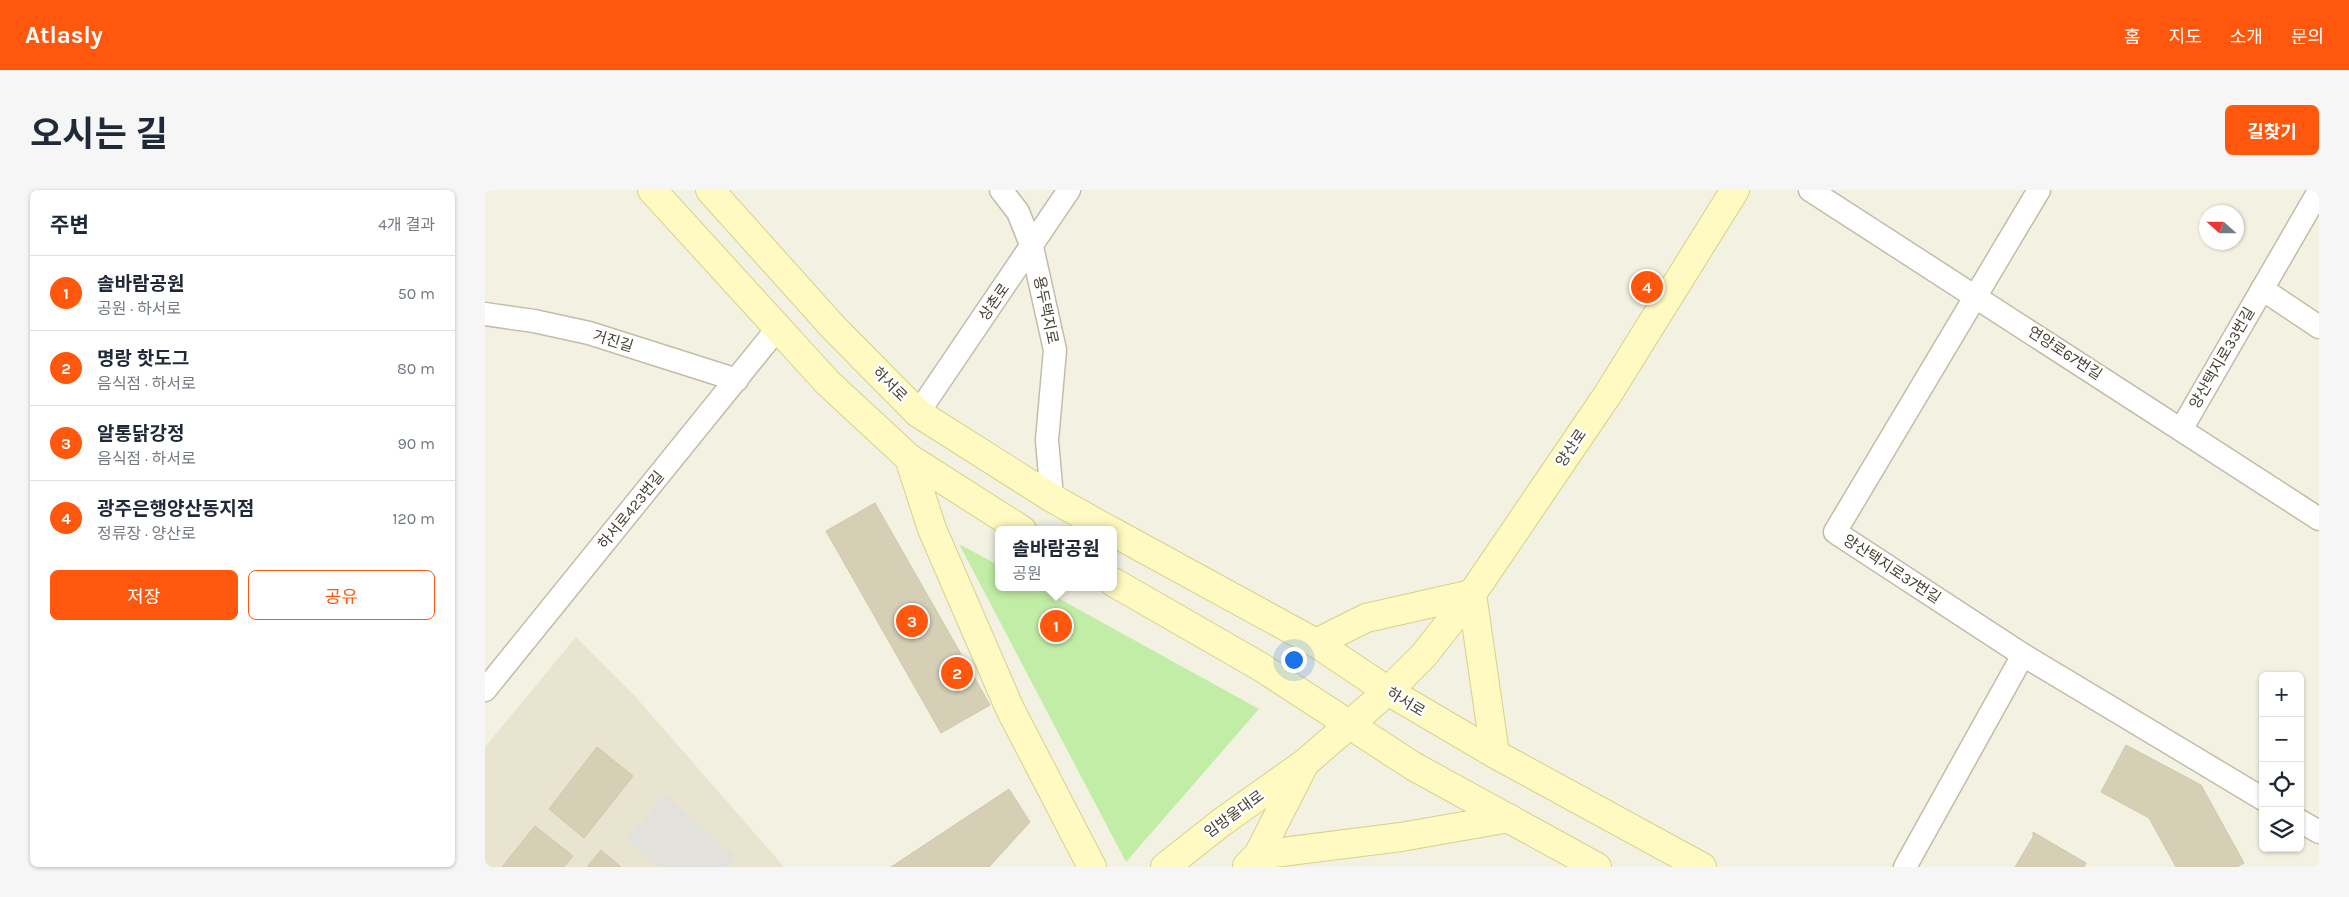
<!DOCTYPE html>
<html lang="ko">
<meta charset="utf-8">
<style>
body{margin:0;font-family:Karla,"Noto Sans KR",sans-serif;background:#f6f6f7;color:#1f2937}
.controls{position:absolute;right:15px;bottom:15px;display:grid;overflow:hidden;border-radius:8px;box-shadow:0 1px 4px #0004}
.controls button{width:45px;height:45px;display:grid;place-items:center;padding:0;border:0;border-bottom:1px solid #e0e1e3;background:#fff;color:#1f2937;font:25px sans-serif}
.compass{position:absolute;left:1714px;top:15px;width:45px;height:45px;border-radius:50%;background:#fff;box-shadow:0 1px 4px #0004;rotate:291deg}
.you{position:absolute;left:808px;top:469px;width:18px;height:18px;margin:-12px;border:4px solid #fff;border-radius:50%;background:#1a73e8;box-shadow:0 0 0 8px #1a73e833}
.badge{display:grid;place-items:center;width:32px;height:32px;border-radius:50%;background:#ff580e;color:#fff;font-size:16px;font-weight:700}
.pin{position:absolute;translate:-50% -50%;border:2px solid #fff;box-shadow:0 1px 5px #0006}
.popup{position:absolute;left:510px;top:336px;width:122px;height:65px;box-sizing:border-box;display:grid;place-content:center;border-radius:8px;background:#fff;filter:drop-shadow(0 1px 4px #0005);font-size:16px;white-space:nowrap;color:#747a83}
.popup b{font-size:19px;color:#1f2937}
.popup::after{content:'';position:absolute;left:50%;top:100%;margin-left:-10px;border:10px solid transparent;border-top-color:#fff}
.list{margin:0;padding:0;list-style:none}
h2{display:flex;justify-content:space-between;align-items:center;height:65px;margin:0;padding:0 20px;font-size:21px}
h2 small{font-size:16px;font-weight:400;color:#747a83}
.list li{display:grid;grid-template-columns:32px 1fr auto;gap:15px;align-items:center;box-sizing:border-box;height:75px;padding:0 20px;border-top:1px solid #e0e1e3}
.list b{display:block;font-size:19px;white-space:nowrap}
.list p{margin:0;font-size:16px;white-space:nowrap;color:#747a83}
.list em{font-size:16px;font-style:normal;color:#747a83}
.actions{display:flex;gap:10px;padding:15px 20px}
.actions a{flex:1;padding:11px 0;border:1px solid #ff580e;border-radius:8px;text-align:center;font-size:18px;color:#ff580e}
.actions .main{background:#ff580e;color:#fff}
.icon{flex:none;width:28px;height:28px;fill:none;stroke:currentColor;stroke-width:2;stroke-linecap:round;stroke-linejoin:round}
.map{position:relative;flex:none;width:1834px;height:677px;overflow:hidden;border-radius:8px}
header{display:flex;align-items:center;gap:30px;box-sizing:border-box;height:70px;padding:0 25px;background:#ff580e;color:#fff}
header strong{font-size:24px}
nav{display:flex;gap:28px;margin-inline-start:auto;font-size:18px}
.intro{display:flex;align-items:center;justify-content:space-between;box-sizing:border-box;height:120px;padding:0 30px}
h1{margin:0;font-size:35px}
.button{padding:12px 22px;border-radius:8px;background:#ff580e;color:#fff;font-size:18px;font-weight:700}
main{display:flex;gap:30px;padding:0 30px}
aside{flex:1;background:#fff;border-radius:8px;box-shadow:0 1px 4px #0004}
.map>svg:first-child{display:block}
</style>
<header>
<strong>Atlasly</strong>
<nav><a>홈</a><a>지도</a><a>소개</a><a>문의</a></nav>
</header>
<div class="intro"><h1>오시는 길</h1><a class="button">길찾기</a></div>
<main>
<aside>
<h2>주변<small>4개 결과</small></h2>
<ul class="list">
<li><span class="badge">1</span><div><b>솔바람공원</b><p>공원 · 하서로</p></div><em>50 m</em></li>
<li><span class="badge">2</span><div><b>명랑 핫도그</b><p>음식점 · 하서로</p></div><em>80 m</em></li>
<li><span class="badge">3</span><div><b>알통닭강정</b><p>음식점 · 하서로</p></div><em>90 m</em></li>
<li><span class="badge">4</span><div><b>광주은행양산동지점</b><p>정류장 · 양산로</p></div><em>120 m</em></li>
</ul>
<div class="actions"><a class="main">저장</a><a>공유</a></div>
</aside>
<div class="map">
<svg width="1834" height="677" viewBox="0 0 1834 677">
<rect width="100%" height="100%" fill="#f3f1e2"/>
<polygon fill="#e8e4d0" points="91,447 149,505 299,677 0,677 0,557"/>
<polygon fill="#c2eda6" points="474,354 513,375 514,397 553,397 774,519 641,672"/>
<polygon fill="#e3e1dc" points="180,605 251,667 242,677 173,677 141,650"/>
<g fill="#d5cfb6" stroke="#d2c8a9">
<polygon points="390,313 505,515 456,543 341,341"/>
<polygon points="1641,555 1716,595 1759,673 1752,677 1691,677 1664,628 1616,602"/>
<polygon points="112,557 148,586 99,648 64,619"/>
<polygon points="524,599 545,632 504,677 406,677"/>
<polygon points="50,636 88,666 79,677 17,677"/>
<polygon points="1548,642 1601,673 1599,677 1530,677 1548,647"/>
<polygon points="116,660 136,677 102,677"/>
</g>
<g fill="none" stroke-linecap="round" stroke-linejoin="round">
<defs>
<g id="street">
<polyline points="516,0 533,22 547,57 570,160 562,250 567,308"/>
<polyline points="1325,0 1834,329"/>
<polyline points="1554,0 1350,342 1538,465 1778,609"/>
<polyline points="1777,99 1834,137"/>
<polyline points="0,124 49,131 104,143 252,190"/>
<polyline points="433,223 584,0"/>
<polyline points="1697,238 1834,1"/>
<polyline points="0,500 292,139"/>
<polyline points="1815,631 1834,642"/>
<polyline points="1420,677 1538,465"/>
</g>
<g id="secondary">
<polyline points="167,0 343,193 424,268 537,340"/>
<polyline points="225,0 348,137 433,223 567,308 624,340"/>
<polyline points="424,268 447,339 525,519 607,677"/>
<polyline points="628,342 831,453 903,501 1010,564 1217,677"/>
<polyline points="628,392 776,477 928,576 1112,677"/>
<polyline points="831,453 881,428 987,404 1010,564"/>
<polyline points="773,665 916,647 1024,628"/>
<polyline points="762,676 773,665 818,577"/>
<polyline points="680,677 737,632 820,573 903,501 939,465 987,404 1123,204 1250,0"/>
</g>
</defs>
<use href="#street" stroke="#c2bda7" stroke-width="25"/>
<use href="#secondary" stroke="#d8d18c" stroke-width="30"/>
<use href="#street" stroke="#fff" stroke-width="22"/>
<use href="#secondary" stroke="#fffac1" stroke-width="28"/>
</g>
<g text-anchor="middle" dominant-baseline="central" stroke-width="5" stroke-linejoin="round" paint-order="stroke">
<g font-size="15" fill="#454132" stroke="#fff">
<text transform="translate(509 112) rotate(-55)">상촌로</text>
<text transform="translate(561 120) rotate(78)">용두택지로</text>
<text transform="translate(128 151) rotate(17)">거진길</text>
<text transform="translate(1580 163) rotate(33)">연양로67번길</text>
<text transform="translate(1737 168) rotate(-60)">양산택지로33번길</text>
<text transform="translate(405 194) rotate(45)">하서로</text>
<text transform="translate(1086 258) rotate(-56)">양산로</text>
<text transform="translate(146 320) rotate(-51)">하서로423번길</text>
<text transform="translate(1407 379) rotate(33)">양산택지로37번길</text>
<text transform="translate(921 512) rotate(31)">하서로</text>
<text transform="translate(749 624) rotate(-36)">임방울대로</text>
</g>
</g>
</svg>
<div class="controls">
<button>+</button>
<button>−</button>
<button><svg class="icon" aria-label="locate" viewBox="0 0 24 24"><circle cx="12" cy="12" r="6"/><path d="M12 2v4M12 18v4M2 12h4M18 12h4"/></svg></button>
<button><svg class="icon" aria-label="layers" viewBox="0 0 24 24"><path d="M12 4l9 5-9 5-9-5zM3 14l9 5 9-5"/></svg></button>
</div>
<svg class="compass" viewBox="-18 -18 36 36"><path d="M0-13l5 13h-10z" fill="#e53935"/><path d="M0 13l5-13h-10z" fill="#747a83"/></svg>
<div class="you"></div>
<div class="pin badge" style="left:571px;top:436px">1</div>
<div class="popup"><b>솔바람공원</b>공원</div>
<div class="pin badge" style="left:472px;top:483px">2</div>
<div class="pin badge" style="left:427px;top:431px">3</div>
<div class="pin badge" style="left:1162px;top:97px">4</div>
</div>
</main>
